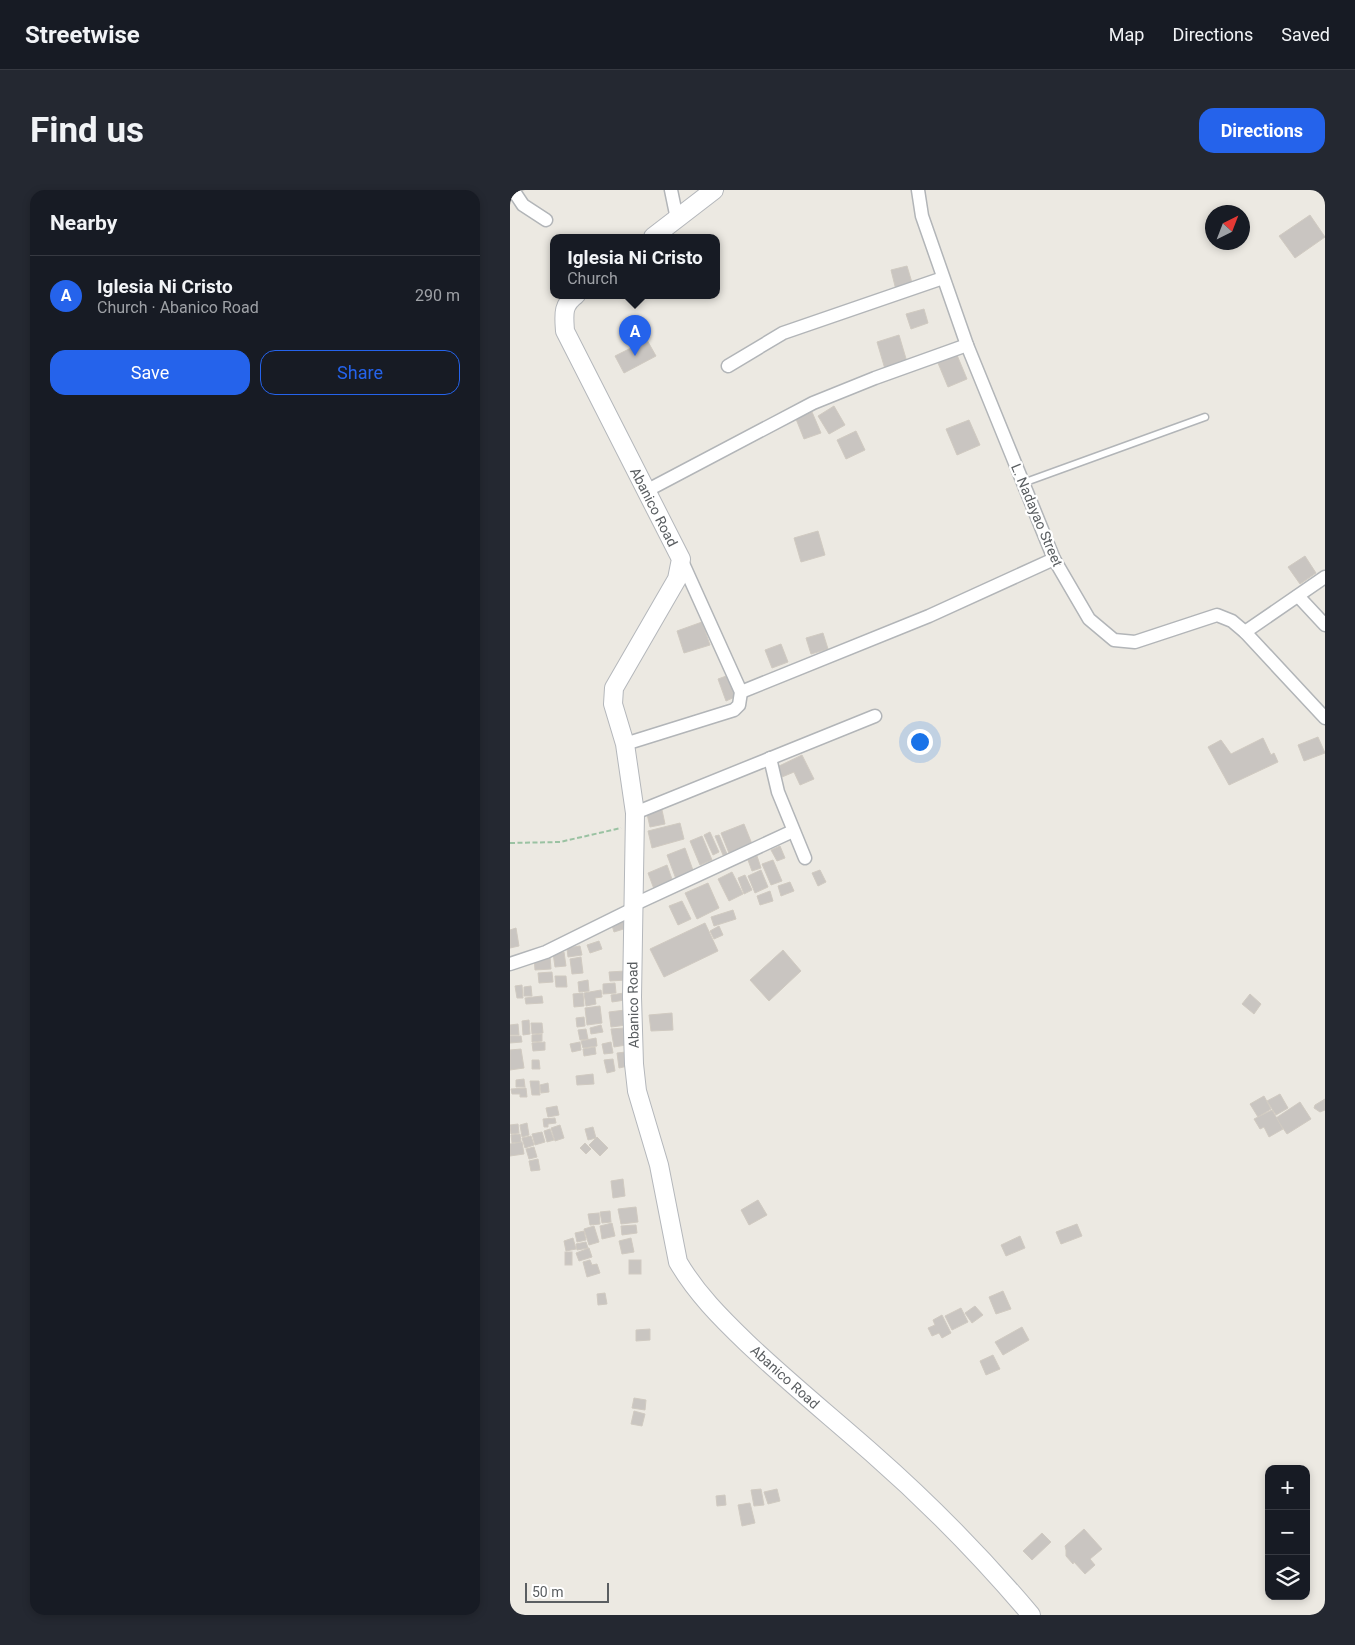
<!DOCTYPE html>
<meta charset="utf-8">
<style>
body{margin:0;font-family:Roboto,sans-serif;background:#242831;color:#f1f3f6}
.controls{position:absolute;right:15px;bottom:15px;display:grid;overflow:hidden;border-radius:10px;box-shadow:0 2px 8px #0003}
.controls button{width:45px;height:45px;display:grid;place-items:center;padding:0;border:0;border-bottom:1px solid #363941;background:#171b24;color:#f1f3f6;font:25px sans-serif}
.compass{position:absolute;left:695px;top:15px;width:45px;height:45px;border-radius:50%;background:#171b24;box-shadow:0 2px 8px #0003;rotate:42deg}
.scale{position:absolute;left:15px;bottom:12px;width:84px;box-sizing:border-box;padding-left:5px;border:2px solid #5a5e61;border-top:0;font-size:14px;line-height:18px;white-space:nowrap;color:#5a5e61;-webkit-text-stroke:4px #fff;paint-order:stroke}
.you{position:absolute;left:409px;top:551px;width:18px;height:18px;margin:-12px;border:4px solid #fff;border-radius:50%;background:#1a73e8;box-shadow:0 0 0 8px #1a73e833}
.badge{display:grid;place-items:center;width:32px;height:32px;border-radius:50%;background:#2563eb;color:#fff;font-size:16px;font-weight:700}
.pin{position:absolute;translate:-50% -41px;filter:drop-shadow(0 1px 2px #0008)}
.pin::after{content:'';position:absolute;top:26px;width:18px;height:15px;background:inherit;clip-path:polygon(0 0,100% 0,50% 100%)}
.popup{position:absolute;left:40px;top:44px;width:170px;height:65px;box-sizing:border-box;display:grid;place-content:center;border-radius:10px;background:#171b24;filter:drop-shadow(0 1px 4px #0005);font-size:16px;white-space:nowrap;color:#9ea1a6}
.popup b{font-size:19px;color:#f1f3f6}
.popup::after{content:'';position:absolute;left:50%;top:100%;margin-left:-10px;border:10px solid transparent;border-top-color:#171b24}
.list{margin:0;padding:0;list-style:none}
h2{display:flex;justify-content:space-between;align-items:center;height:65px;margin:0;padding:0 20px;font-size:21px}
h2 small{font-size:16px;font-weight:400;color:#9ea1a6}
.list li{display:grid;grid-template-columns:32px 1fr auto;gap:15px;align-items:center;box-sizing:border-box;height:80px;padding:0 20px;border-top:1px solid #363941}
.list b{display:block;font-size:19px;white-space:nowrap}
.list p{margin:0;font-size:16px;white-space:nowrap;color:#9ea1a6}
.list em{font-size:16px;font-style:normal;color:#9ea1a6}
.actions{display:flex;gap:10px;padding:15px 20px}
.actions a{flex:1;padding:11px 0;border:1px solid #2563eb;border-radius:15px;text-align:center;font-size:18px;color:#2563eb}
.actions .main{background:#2563eb;color:#fff}
.icon{flex:none;width:28px;height:28px;fill:none;stroke:currentColor;stroke-width:2;stroke-linecap:round;stroke-linejoin:round}
.map{position:relative;flex:none;width:815px;height:1425px;overflow:hidden;border-radius:15px}
header{display:flex;align-items:center;gap:30px;box-sizing:border-box;height:70px;padding:0 25px;background:#171b24;border-bottom:1px solid #363941}
header strong{font-size:24px}
nav{display:flex;gap:28px;margin-inline-start:auto;font-size:18px}
.intro{display:flex;align-items:center;justify-content:space-between;box-sizing:border-box;height:120px;padding:0 30px}
h1{margin:0;font-size:35px}
.button{padding:12px 22px;border-radius:15px;background:#2563eb;color:#fff;font-size:18px;font-weight:700}
main{display:flex;gap:30px;padding:0 30px}
aside{flex:1;background:#171b24;border-radius:15px;box-shadow:0 2px 8px #0003}
.map>svg:first-child{display:block}
</style>
<header>
<strong>Streetwise</strong>
<nav><a>Map</a><a>Directions</a><a>Saved</a></nav>
</header>
<div class="intro"><h1>Find us</h1><a class="button">Directions</a></div>
<main>
<aside>
<h2>Nearby<small></small></h2>
<ul class="list">
<li><span class="badge">A</span><div><b>Iglesia Ni Cristo</b><p>Church · Abanico Road</p></div><em>290 m</em></li>
</ul>
<div class="actions"><a class="main">Save</a><a>Share</a></div>
</aside>
<div class="map">
<svg width="815" height="1425" viewBox="0 0 815 1425">
<rect width="100%" height="100%" fill="#ece9e2"/>
<g fill="#c9c5c1" stroke="#d0cac1">
<polygon points="800,25 815,47 785,68 769,46"/>
<polygon points="397,76 403,96 386,100 381,80"/>
<polygon points="414,119 418,133 401,139 396,124"/>
<polygon points="389,145 397,172 375,179 367,152"/>
<polygon points="137,150 146,166 114,183 105,166"/>
<polygon points="447,165 457,189 438,197 428,173"/>
<polygon points="324,216 335,235 319,244 308,226"/>
<polygon points="302,222 311,243 294,249 286,229"/>
<polygon points="459,230 470,255 447,265 436,239"/>
<polygon points="346,241 355,260 336,269 327,250"/>
<polygon points="308,341 315,365 291,372 284,348"/>
<polygon points="795,366 806,383 790,394 778,377"/>
<polygon points="192,432 200,455 174,463 167,441"/>
<polygon points="313,443 318,459 301,464 296,448"/>
<polygon points="271,454 278,472 262,478 255,460"/>
<polygon points="219,485 227,506 216,511 208,489"/>
<polygon points="808,547 815,563 794,571 788,555"/>
<polygon points="753,548 761,565 764,563 768,572 719,595 698,557 711,550 721,564"/>
<polygon points="292,565 304,589 290,595 284,582 272,587 267,577"/>
<polygon points="152,620 155,634 140,637 137,624"/>
<polygon points="170,633 174,649 142,658 138,641"/>
<polygon points="234,634 242,654 219,663 211,643"/>
<polygon points="200,642 209,662 203,665 194,645"/>
<polygon points="209,645 217,664 213,665 205,646"/>
<polygon points="192,646 202,670 190,675 180,651"/>
<polygon points="270,656 275,668 267,671 261,660"/>
<polygon points="175,658 184,683 166,689 157,665"/>
<polygon points="247,666 251,678 242,681 238,670"/>
<polygon points="263,670 272,691 261,695 252,674"/>
<polygon points="157,675 163,692 144,699 138,683"/>
<polygon points="251,680 258,697 245,703 238,686"/>
<polygon points="310,680 316,692 308,696 302,683"/>
<polygon points="222,682 233,704 219,711 208,689"/>
<polygon points="235,685 242,700 234,704 228,688"/>
<polygon points="280,692 284,701 271,706 268,696"/>
<polygon points="198,693 209,718 187,729 175,703"/>
<polygon points="260,701 263,711 250,715 247,706"/>
<polygon points="172,711 181,729 168,735 159,716"/>
<polygon points="223,720 226,729 204,736 201,727"/>
<polygon points="118,728 120,737 104,742 101,732"/>
<polygon points="195,733 208,761 154,787 140,759"/>
<polygon points="209,736 213,745 204,749 200,741"/>
<polygon points="6,738 9,756 0,758 0,740"/>
<polygon points="89,751 92,759 80,763 77,755"/>
<polygon points="70,756 72,765 58,767 57,758"/>
<polygon points="273,760 291,781 259,811 240,790"/>
<polygon points="54,762 56,776 45,777 43,763"/>
<polygon points="40,766 41,779 25,780 24,767"/>
<polygon points="71,767 73,783 62,784 60,769"/>
<polygon points="115,781 116,790 100,791 99,782"/>
<polygon points="42,782 43,792 29,793 28,783"/>
<polygon points="45,786 56,786 57,797 46,797"/>
<polygon points="78,790 79,801 69,802 68,792"/>
<polygon points="105,793 106,803 93,804 93,794"/>
<polygon points="12,795 13,808 7,808 5,796"/>
<polygon points="21,796 22,806 14,806 14,797"/>
<polygon points="91,800 92,807 85,808 86,814 76,816 74,803"/>
<polygon points="73,803 74,816 64,817 63,804"/>
<polygon points="114,803 115,810 102,812 101,805"/>
<polygon points="740,804 751,814 744,824 732,814"/>
<polygon points="32,806 33,813 16,814 15,808"/>
<polygon points="90,816 92,833 77,835 75,818"/>
<polygon points="115,820 117,835 101,837 99,822"/>
<polygon points="162,823 163,840 141,841 139,825"/>
<polygon points="74,827 75,836 67,837 66,828"/>
<polygon points="19,830 20,844 13,845 12,831"/>
<polygon points="21,833 32,833 33,843 22,844"/>
<polygon points="8,834 9,845 0,845 0,835"/>
<polygon points="91,835 93,842 81,844 80,838"/>
<polygon points="114,838 116,855 104,857 101,839"/>
<polygon points="76,839 78,849 70,850 68,840"/>
<polygon points="32,844 32,851 22,852 22,845"/>
<polygon points="0,846 11,846 12,852 0,853"/>
<polygon points="86,848 87,856 73,858 71,851"/>
<polygon points="35,852 35,860 23,861 22,853"/>
<polygon points="70,852 71,860 62,862 60,854"/>
<polygon points="101,852 103,863 94,864 92,854"/>
<polygon points="85,857 86,864 74,866 73,859"/>
<polygon points="11,859 14,878 0,880 0,860"/>
<polygon points="116,862 118,876 109,878 107,863"/>
<polygon points="103,869 105,881 97,883 94,870"/>
<polygon points="22,870 29,870 30,879 22,879"/>
<polygon points="83,884 84,894 67,895 66,886"/>
<polygon points="14,889 15,897 6,897 6,890"/>
<polygon points="20,891 29,891 30,905 22,905"/>
<polygon points="38,893 39,902 31,903 30,895"/>
<polygon points="16,898 17,907 10,907 10,904 2,904 1,899"/>
<polygon points="770,904 778,918 766,925 757,911"/>
<polygon points="754,906 761,919 748,927 740,914"/>
<polygon points="815,909 815,920 810,922 804,918 805,915"/>
<polygon points="790,912 801,929 777,944 766,928"/>
<polygon points="47,916 49,925 38,927 36,918"/>
<polygon points="762,920 773,939 759,947 754,937 750,939 744,929"/>
<polygon points="45,928 46,933 38,934 38,937 34,937 33,929"/>
<polygon points="17,933 19,945 12,947 10,935"/>
<polygon points="8,934 9,943 1,944 0,935"/>
<polygon points="50,935 54,948 45,951 41,938"/>
<polygon points="83,937 86,948 78,950 75,939"/>
<polygon points="40,939 44,950 37,952 34,941"/>
<polygon points="32,942 35,952 25,955 22,944"/>
<polygon points="10,944 11,952 2,953 1,945"/>
<polygon points="21,946 24,955 15,958 12,948"/>
<polygon points="87,947 98,958 90,966 79,955"/>
<polygon points="12,952 14,964 0,966 0,954"/>
<polygon points="75,953 81,959 76,964 70,958"/>
<polygon points="24,957 27,967 19,969 16,959"/>
<polygon points="28,969 30,980 21,981 19,971"/>
<polygon points="113,989 115,1006 103,1008 101,991"/>
<polygon points="248,1010 257,1025 239,1035 231,1020"/>
<polygon points="126,1017 128,1032 111,1034 108,1019"/>
<polygon points="100,1021 101,1032 92,1033 90,1022"/>
<polygon points="89,1023 90,1034 80,1035 78,1024"/>
<polygon points="102,1033 105,1046 92,1049 90,1036"/>
<polygon points="567,1034 572,1046 551,1054 546,1042"/>
<polygon points="126,1035 127,1043 112,1045 111,1036"/>
<polygon points="84,1036 89,1052 79,1055 74,1039"/>
<polygon points="74,1041 76,1050 67,1052 65,1043"/>
<polygon points="510,1046 515,1058 496,1066 491,1055"/>
<polygon points="63,1048 66,1059 56,1061 54,1051"/>
<polygon points="121,1048 124,1062 112,1064 109,1051"/>
<polygon points="76,1052 78,1058 67,1060 66,1054"/>
<polygon points="79,1058 82,1067 69,1071 66,1063"/>
<rect x="55" y="1062" width="7" height="13"/>
<polygon points="80,1070 82,1075 87,1074 90,1083 77,1087 73,1072"/>
<rect x="119" y="1070" width="12" height="14"/>
<polygon points="493,1101 501,1119 486,1124 479,1107"/>
<polygon points="95,1103 97,1114 88,1115 87,1104"/>
<polygon points="465,1116 473,1125 462,1133 455,1123"/>
<polygon points="451,1118 458,1132 442,1140 435,1126"/>
<polygon points="432,1125 441,1143 432,1148 429,1143 422,1146 418,1138 425,1135 423,1130"/>
<polygon points="512,1137 519,1150 493,1165 485,1152"/>
<polygon points="140,1139 140,1150 126,1151 126,1140"/>
<polygon points="483,1165 490,1179 476,1185 470,1171"/>
<polygon points="124,1208 136,1210 135,1220 122,1218"/>
<polygon points="124,1221 135,1224 132,1236 121,1234"/>
<polygon points="251,1299 254,1315 244,1316 241,1300"/>
<polygon points="267,1299 270,1311 258,1314 254,1302"/>
<polygon points="215,1305 216,1315 207,1316 206,1306"/>
<polygon points="240,1313 245,1333 232,1336 228,1315"/>
<polygon points="574,1339 592,1359 580,1369 585,1375 575,1384 564,1372 563,1374 556,1366 556,1360 555,1356"/>
<polygon points="532,1343 541,1352 522,1370 513,1361"/>
</g>
<g fill="none" stroke-linecap="round" stroke-linejoin="round">
<defs>
<polyline id="lane" points="513,293 695,227"/>
<g id="street">
<polyline points="3,0 13,15 36,30"/>
<polyline points="161,0 167,29"/>
<polyline points="408,0 412,26 457,155 544,369 579,429 604,450 625,452 707,425 722,431 735,442 815,528"/>
<polyline points="218,176 273,143 433,88"/>
<polyline points="136,301 303,213 365,188 457,155"/>
<polyline points="788,406 815,435"/>
<polyline points="735,442 815,387"/>
<polyline points="231,502 419,426 544,369"/>
<polyline points="115,554 224,520 229,515 231,502 171,369"/>
<polyline points="260,568 268,602 295,668"/>
<polyline points="125,623 365,526"/>
<polyline points="123,715 283,641"/>
<polyline points="0,774 36,762 123,719"/>
</g>
<g id="secondary">
<polyline points="143,47 204,0"/>
<path d="M66 105C52 115 54 125 55 141L171 369 167 389 104 498 103 514 115 554 125 623 122 807 124 874 127 901 149 975 168 1072C186 1103 211 1128 237 1153 277 1191 320 1226 362 1263 419 1313 472 1367 521 1425"/>
</g>
</defs>
<use href="#lane" stroke="#b2b5b8" stroke-width="9"/>
<use href="#street" stroke="#b2b5b8" stroke-width="15"/>
<use href="#secondary" stroke="#b4b7bb" stroke-width="20"/>
<polyline stroke="#9ac2a2" stroke-width="2" stroke-dasharray="5 2.5" stroke-linecap="butt" points="0,653 50,652 111,638"/>
<use href="#lane" stroke="#fff" stroke-width="6"/>
<use href="#street" stroke="#fff" stroke-width="12"/>
<use href="#secondary" stroke="#fff" stroke-width="18"/>
</g>
<g text-anchor="middle" dominant-baseline="central" stroke-width="4.5" stroke-linejoin="round" paint-order="stroke">
<g font-size="14" fill="#5a5e61" stroke="#fff">
<text transform="translate(144 317) rotate(63)">Abanico Road</text>
<text transform="translate(527 325) rotate(67)">L. Nadayao Street</text>
<text transform="translate(123 815) rotate(-91)">Abanico Road</text>
<text transform="translate(275 1187) rotate(42)">Abanico Road</text>
</g>
</g>
</svg>
<div class="controls">
<button>+</button>
<button>−</button>
<button><svg class="icon" aria-label="layers" viewBox="0 0 24 24"><path d="M12 4l9 5-9 5-9-5zM3 14l9 5 9-5"/></svg></button>
</div>
<svg class="compass" viewBox="-18 -18 36 36"><path d="M0-13l5 13h-10z" fill="#e53935"/><path d="M0 13l5-13h-10z" fill="#9ea1a6"/></svg>
<div class="scale">50 m</div>
<div class="you"></div>
<div class="pin badge" style="left:125px;top:166px">A</div>
<div class="popup"><b>Iglesia Ni Cristo</b>Church</div>
</div>
</main>
